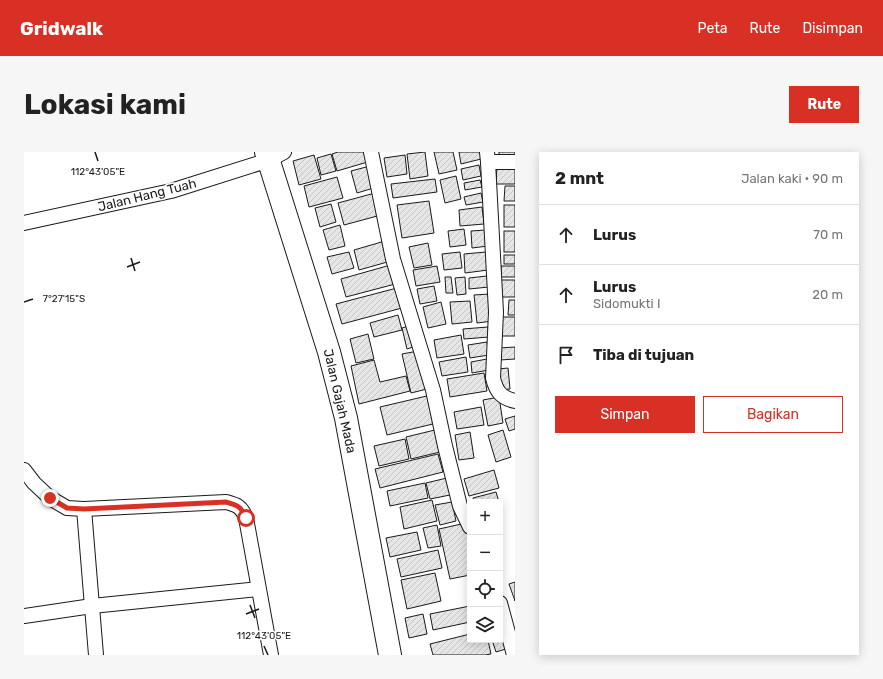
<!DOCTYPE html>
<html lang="id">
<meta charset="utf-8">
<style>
body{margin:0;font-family:Rubik,sans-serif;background:#f6f6f6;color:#222}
.controls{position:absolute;right:12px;bottom:12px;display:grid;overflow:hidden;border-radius:0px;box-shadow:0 2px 10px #0003}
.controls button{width:36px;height:36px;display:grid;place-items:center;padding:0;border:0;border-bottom:1px solid #e0e0e0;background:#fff;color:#222;font:20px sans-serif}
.stop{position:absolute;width:12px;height:12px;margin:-9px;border:3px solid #d93025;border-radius:50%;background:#fff}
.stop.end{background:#d93025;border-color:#fff;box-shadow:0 1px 4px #0008}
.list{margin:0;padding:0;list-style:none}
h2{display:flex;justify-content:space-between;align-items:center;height:52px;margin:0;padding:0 16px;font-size:17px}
h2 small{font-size:13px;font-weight:400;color:#767676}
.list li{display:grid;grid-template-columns:26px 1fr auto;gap:12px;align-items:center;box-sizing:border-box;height:60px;padding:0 16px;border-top:1px solid #e0e0e0}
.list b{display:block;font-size:15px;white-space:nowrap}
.list p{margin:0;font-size:13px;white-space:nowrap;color:#767676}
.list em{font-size:13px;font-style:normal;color:#767676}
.actions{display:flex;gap:8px;padding:12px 16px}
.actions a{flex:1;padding:9px 0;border:1px solid #d93025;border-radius:0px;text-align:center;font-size:14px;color:#d93025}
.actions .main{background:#d93025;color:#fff}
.icon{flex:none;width:22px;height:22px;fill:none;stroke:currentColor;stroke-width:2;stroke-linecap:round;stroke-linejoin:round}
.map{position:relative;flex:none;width:491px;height:503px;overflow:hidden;border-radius:0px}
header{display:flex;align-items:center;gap:24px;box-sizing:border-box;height:56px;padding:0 20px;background:#d93025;color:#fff}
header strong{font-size:19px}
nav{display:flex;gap:22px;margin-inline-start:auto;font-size:14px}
.intro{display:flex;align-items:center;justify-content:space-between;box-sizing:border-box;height:96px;padding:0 24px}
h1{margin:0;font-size:28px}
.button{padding:10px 18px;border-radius:0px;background:#d93025;color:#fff;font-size:14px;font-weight:700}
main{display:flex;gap:24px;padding:0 24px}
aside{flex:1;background:#fff;border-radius:0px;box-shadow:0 2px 10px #0003}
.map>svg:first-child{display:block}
</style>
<header>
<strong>Gridwalk</strong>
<nav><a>Peta</a><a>Rute</a><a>Disimpan</a></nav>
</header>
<div class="intro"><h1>Lokasi kami</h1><a class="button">Rute</a></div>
<main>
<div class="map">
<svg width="491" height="503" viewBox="0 0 491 503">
<defs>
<pattern id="building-hatch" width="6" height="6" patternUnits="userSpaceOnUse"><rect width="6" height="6" fill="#e6e6e6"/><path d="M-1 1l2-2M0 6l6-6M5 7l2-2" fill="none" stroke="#c5c5c5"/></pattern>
</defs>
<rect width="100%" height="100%" fill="#fff"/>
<g fill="url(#building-hatch)" stroke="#1a1a1a">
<polygon points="314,0 344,0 347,9 313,19 308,2"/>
<polygon points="401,0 404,24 386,27 383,2"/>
<polygon points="410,0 429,0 433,18 415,22"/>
<polygon points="435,0 456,0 457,7 437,12"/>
<polygon points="475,0 491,0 491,4 475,6"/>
<polygon points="307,2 312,19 297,23 293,6"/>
<polygon points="290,3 297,27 275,33 269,9"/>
<polygon points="381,3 383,22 363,25 360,6"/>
<polygon points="455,13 457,24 439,28 437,17"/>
<polygon points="346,14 353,35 333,41 327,19"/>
<polygon points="473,14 491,14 491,32 472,32"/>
<polygon points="432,24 437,47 421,51 416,28"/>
<polygon points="313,25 319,46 285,55 280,34"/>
<polygon points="411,27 413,40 369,46 367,32"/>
<polygon points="456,28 458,35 441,38 440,31"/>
<polygon points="481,34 491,34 491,49 480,49"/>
<polygon points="351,41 357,63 320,73 314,51"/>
<polygon points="457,41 459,50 442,53 440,45"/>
<polygon points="405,49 410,81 378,86 373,53"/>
<polygon points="307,52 312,70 296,75 291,56"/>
<rect x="480" y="53" width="11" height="22"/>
<polygon points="458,55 460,72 436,74 435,58"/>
<polygon points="316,73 321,94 305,98 299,78"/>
<polygon points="440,77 442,93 426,95 424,79"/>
<polygon points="462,78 464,94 448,96 447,79"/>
<rect x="480" y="79" width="11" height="21"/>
<polygon points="361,89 367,109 335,118 330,98"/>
<polygon points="404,91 408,113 390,116 385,95"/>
<polygon points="325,100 330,116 308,122 303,105"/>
<polygon points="436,100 438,116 420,118 418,102"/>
<polygon points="462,100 464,118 441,121 440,102"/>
<rect x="480" y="103" width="11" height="9"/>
<polygon points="370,112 375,131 322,145 317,127"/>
<polygon points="413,114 416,130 392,134 389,118"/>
<rect x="477" y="114" width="14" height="11"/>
<polygon points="463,124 465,135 445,137 445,126"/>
<polygon points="421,125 427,125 429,141 422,141"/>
<polygon points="441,125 442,142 433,143 431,126"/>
<rect x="475" y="128" width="16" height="17"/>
<polygon points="410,134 413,149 396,152 393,137"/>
<polygon points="373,136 378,156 318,172 312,152"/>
<polygon points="466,142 469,169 453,171 450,143"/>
<polygon points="485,148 491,148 491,163 484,163"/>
<polygon points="446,149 448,170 428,172 426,150"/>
<polygon points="417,150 422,172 404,176 399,155"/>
<polygon points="374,163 378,178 350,185 346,171"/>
<rect x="478" y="165" width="13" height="19"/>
<polygon points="388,173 395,193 383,197 378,176"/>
<polygon points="464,175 465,185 440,187 439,177"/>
<polygon points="344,182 350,207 332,211 326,187"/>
<polygon points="437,183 440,202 413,206 410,188"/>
<polygon points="463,190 465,203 446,206 444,193"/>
<polygon points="491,195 491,207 476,208 475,196"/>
<polygon points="394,199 403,237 387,241 378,202"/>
<polygon points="442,205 444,220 418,224 415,210"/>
<polygon points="463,207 465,218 448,221 447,210"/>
<polygon points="350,208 356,230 382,224 386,239 335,252 327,214"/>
<polygon points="484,216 486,237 476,238 474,217"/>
<polygon points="460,221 463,239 426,245 423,227"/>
<polygon points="407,243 413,271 363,283 356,255"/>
<polygon points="475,245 479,271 464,274 459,248"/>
<polygon points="457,255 460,273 433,277 430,260"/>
<polygon points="491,264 491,277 485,279 481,267"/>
<polygon points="415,277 420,299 387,307 382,285"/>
<polygon points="479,278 487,305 472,310 464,283"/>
<polygon points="446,280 450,306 435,308 431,283"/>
<polygon points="381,287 385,307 355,314 350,294"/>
<polygon points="414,302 419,320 356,336 351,317"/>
<polygon points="470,318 475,336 445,344 440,327"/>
<polygon points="427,325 431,342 406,347 402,331"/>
<polygon points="401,331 404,346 366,354 363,339"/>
<polygon points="472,340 475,350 450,350 449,346"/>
<polygon points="408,348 413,369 380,377 376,355"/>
<polygon points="428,350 432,369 416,373 411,353"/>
<polygon points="442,371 446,391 446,423 426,427 415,377"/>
<polygon points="413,373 417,394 404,396 399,376"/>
<polygon points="393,380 397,398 366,405 362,386"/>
<polygon points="414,398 418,416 377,425 373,407"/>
<polygon points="411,421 417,449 383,457 377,428"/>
<polygon points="491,430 491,449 485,432"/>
<polygon points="446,454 446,470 409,478 406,462"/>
<polygon points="399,462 403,482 385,486 381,466"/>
<polygon points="476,470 485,496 472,500 468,488 476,488"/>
<polygon points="446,482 446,488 464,488 467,502 461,503 409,503 406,492"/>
</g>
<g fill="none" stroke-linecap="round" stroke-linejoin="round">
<defs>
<g id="minor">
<polyline points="347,0 369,107 409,238 421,294 436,354 446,375"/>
<path d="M463 0 464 10 472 160 469 226C472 239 477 246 491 249"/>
<polyline points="464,10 491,10"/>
<polyline points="0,71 147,39 245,8 260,0"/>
<path d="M0 318 10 331 26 346 43 356 60 357 202 350C213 353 217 354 222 366L247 503"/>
<polyline points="60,357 72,503"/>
<polyline points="476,451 490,503"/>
<polyline points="0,464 68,454 234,437"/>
</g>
<polyline id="trunk" points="242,0 305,200 322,266 366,503"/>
</defs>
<use href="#minor" stroke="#1a1a1a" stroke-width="16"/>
<use href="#trunk" stroke="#1a1a1a" stroke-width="24"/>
<use href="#minor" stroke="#fff" stroke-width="14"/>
<use href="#trunk" stroke="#fff" stroke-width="22"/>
</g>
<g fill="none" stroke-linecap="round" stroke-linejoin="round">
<path stroke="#d93025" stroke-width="5" d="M26 346 43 356 60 357 202 350C213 353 217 354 222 366"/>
</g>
<path fill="none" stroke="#1a1a1a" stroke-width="1.5" d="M71 0 74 9M107 106 111 119M103 115 116 110M0 150 9 147M226 453 231 466M222 462 235 457M240 494 244 503"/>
<g text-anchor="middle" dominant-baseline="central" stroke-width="3" stroke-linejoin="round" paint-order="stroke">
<g font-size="13" fill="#1a1a1a" stroke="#fff">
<text transform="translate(123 43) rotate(-14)">Jalan Hang Tuah</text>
<text transform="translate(316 249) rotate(77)">Jalan Gajah Mada</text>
</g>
</g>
<g font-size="10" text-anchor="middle" fill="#1a1a1a" stroke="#fff" stroke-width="3" stroke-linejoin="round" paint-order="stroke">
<text x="74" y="23">112°43'05"E</text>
<text x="40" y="150">7°27'15"S</text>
<text x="240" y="487">112°43'05"E</text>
</g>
</svg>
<div class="controls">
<button>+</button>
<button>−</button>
<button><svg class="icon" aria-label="locate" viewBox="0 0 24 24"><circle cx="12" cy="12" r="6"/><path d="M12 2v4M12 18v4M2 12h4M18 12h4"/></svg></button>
<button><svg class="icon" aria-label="layers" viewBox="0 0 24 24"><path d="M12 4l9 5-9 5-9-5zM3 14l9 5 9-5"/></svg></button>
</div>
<div class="stop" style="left:222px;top:366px"></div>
<div class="stop end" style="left:26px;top:346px"></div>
</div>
<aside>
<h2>2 mnt<small>Jalan kaki · 90 m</small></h2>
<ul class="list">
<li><svg class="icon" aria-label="ahead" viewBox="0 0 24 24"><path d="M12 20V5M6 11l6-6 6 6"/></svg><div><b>Lurus</b></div><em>70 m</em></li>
<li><svg class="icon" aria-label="ahead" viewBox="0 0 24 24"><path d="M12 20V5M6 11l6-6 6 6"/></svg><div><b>Lurus</b><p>Sidomukti I</p></div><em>20 m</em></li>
<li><svg class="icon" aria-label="arrive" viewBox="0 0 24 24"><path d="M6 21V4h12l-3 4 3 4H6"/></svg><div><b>Tiba di tujuan</b></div></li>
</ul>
<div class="actions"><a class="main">Simpan</a><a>Bagikan</a></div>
</aside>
</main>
